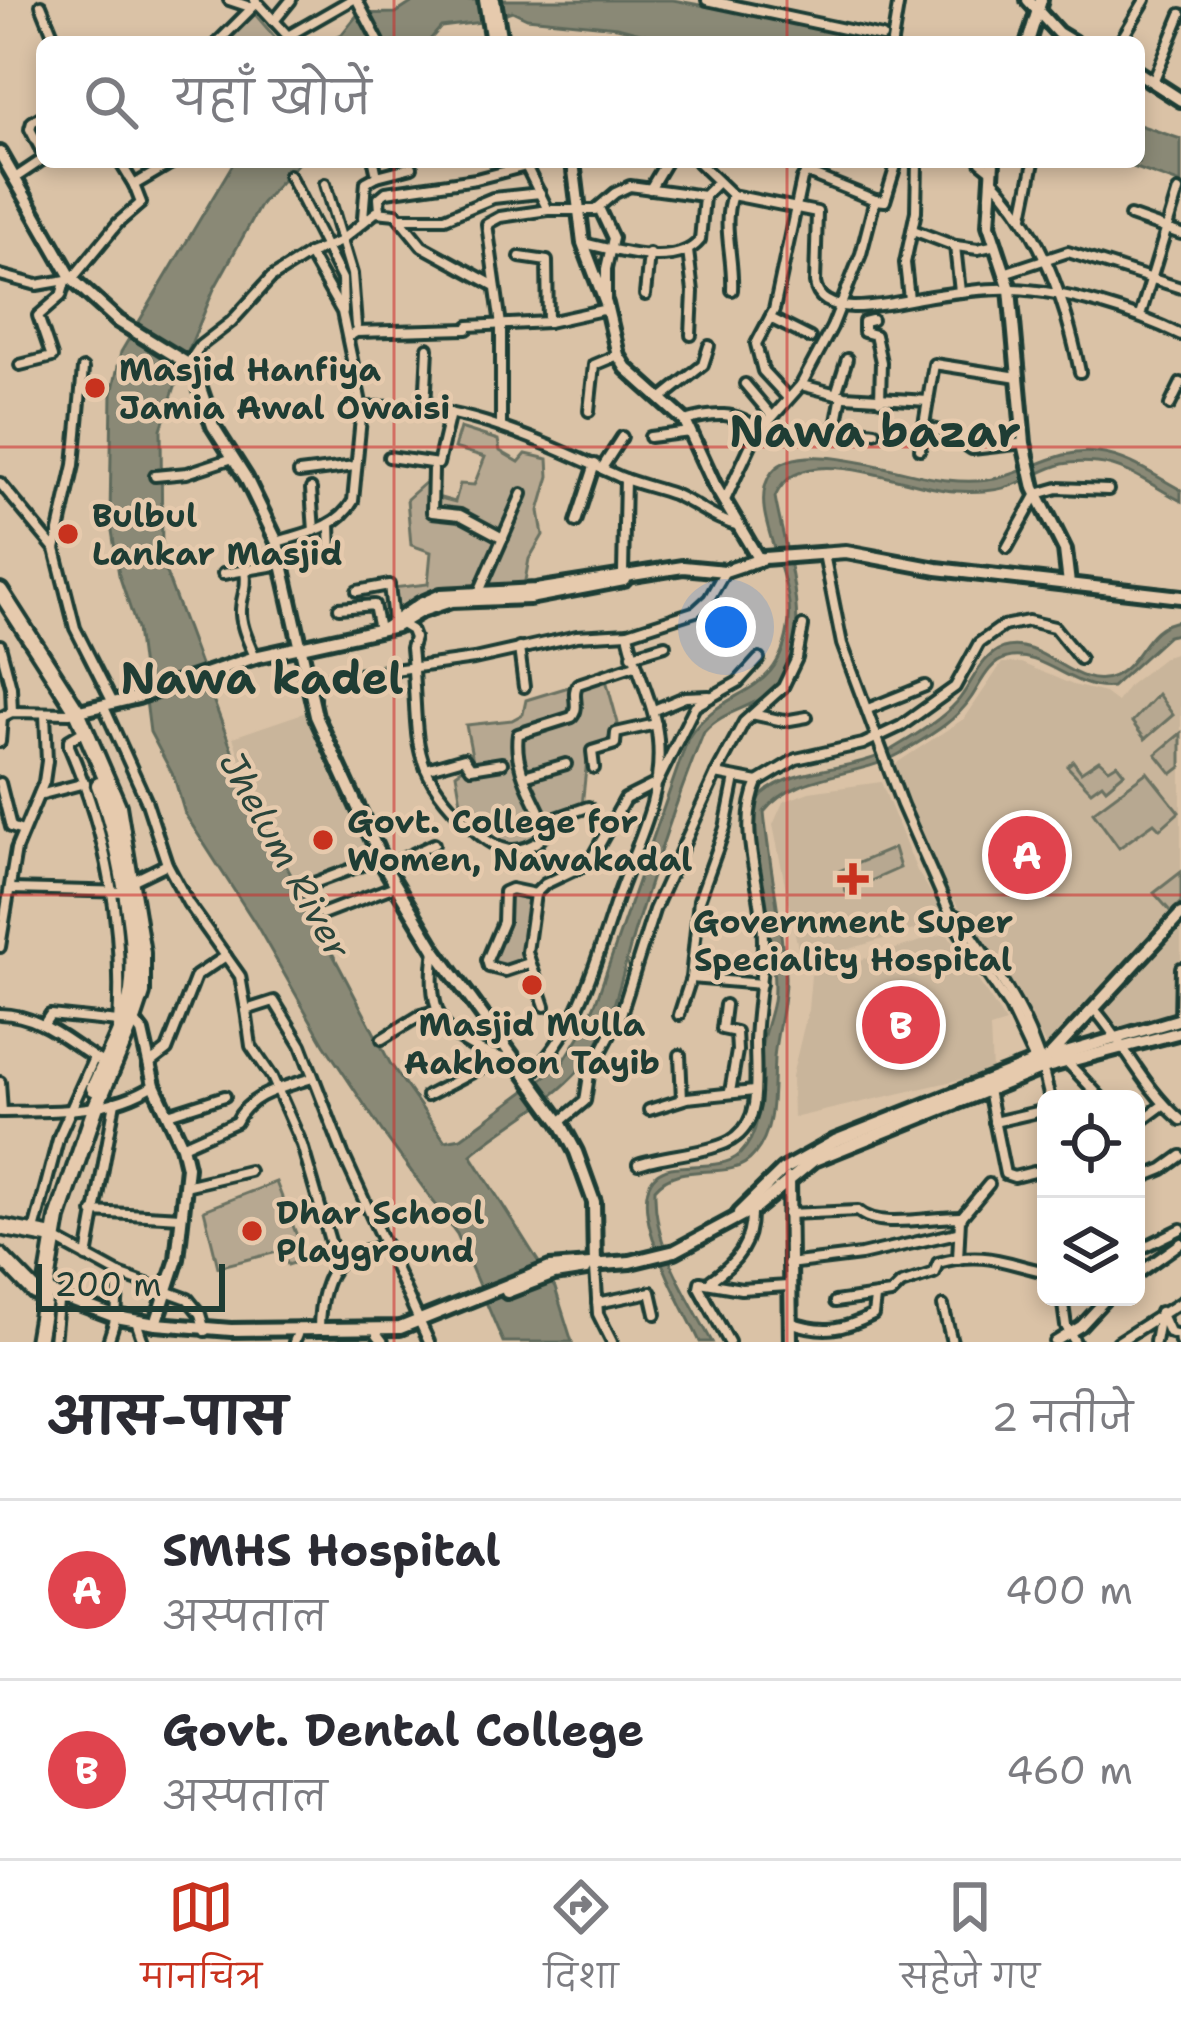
<!DOCTYPE html>
<html lang="hi">
<meta charset="utf-8">
<style>
body{margin:0;font-family:"Shantell Sans","Playpen Sans Deva",sans-serif;background:#f2f2f3;color:#2b2b33}
.controls{position:absolute;right:36px;bottom:36px;display:grid;overflow:hidden;border-radius:18px;box-shadow:0 6px 18px #0003}
.controls button{width:108px;height:108px;display:grid;place-items:center;padding:0;border:0;border-bottom:3px solid #e1e1e2;background:#fff;color:#2b2b33;font:60px sans-serif}
.scale{position:absolute;left:36px;bottom:30px;width:189px;box-sizing:border-box;padding-left:12px;border:6px solid #1f3d34;border-top:0;font-size:33px;line-height:42px;white-space:nowrap;color:#1f3d34;-webkit-text-stroke:9px #e6caad;paint-order:stroke}
.you{position:absolute;left:726px;top:627px;width:42px;height:42px;margin:-30px;border:9px solid #fff;border-radius:50%;background:#1a73e8;box-shadow:0 0 0 18px #1a73e833}
.badge{display:grid;place-items:center;width:78px;height:78px;border-radius:50%;background:#c8321e;color:#fff;font-size:39px;font-weight:700}
.pin{position:absolute;translate:-50% -50%;border:6px solid #fff;box-shadow:0 3px 12px #0006}
.list{margin:0;padding:0;list-style:none}
h2{display:flex;justify-content:space-between;align-items:center;height:156px;margin:0;padding:0 48px;font-size:51px}
h2 small{font-size:39px;font-weight:400;color:#7c7c81}
.list li{display:grid;grid-template-columns:78px 1fr auto;gap:36px;align-items:center;box-sizing:border-box;height:180px;padding:0 48px;border-top:3px solid #e1e1e2}
.list b{display:block;font-size:45px;white-space:nowrap}
.list p{margin:0;font-size:39px;white-space:nowrap;color:#7c7c81}
.list em{font-size:39px;font-style:normal;color:#7c7c81}
.icon{flex:none;width:66px;height:66px;fill:none;stroke:currentColor;stroke-width:2;stroke-linecap:round;stroke-linejoin:round}
.map{position:relative;flex:none;width:1181px;height:1342px;overflow:hidden}
.search{position:absolute;background:#fff;box-shadow:0 6px 18px #0003;left:36px;right:36px;top:36px;height:132px;display:flex;align-items:center;gap:30px;box-sizing:border-box;padding:0 42px;border-radius:18px;color:#7c7c81;font-size:45px}
.sheet{height:516px;background:#fff}
nav{display:flex;justify-content:space-around;align-items:center;box-sizing:border-box;height:168px;border-top:3px solid #e1e1e2;background:#fff;font-size:33px;color:#7c7c81}
nav a{display:grid;justify-items:center;gap:6px}
nav .on{color:#c8321e}
.map>svg:first-child{display:block}
</style>
<div class="map">
<svg width="1181" height="1342" viewBox="0 0 1181 1342">
<rect width="100%" height="100%" fill="#dac2a6"/>
<filter id="ink" filterUnits="userSpaceOnUse"><feTurbulence type="fractalNoise" baseFrequency=".00833" numOctaves="2"/><feDisplacementMap in="SourceGraphic" scale="24" xChannelSelector="R" yChannelSelector="G"/><feConvolveMatrix kernelMatrix="1 2 1 2 8 2 1 2 1" color-interpolation-filters="sRGB"/></filter>
<g filter="url(#ink)">
<g fill="#c9b59b">
<polygon points="1181,652 1181,902 1127,964 1046,1046 1013,985 947,890 910,807 895,764 965,718 1002,663 1021,663 1073,685 1105,693 1117,702 1129,685 1165,657"/>
<polygon points="309,711 379,857 301,890 250,789 233,737"/>
<polygon points="881,782 917,871 938,903 938,923 801,963 773,825 783,802 809,792"/>
<polygon points="1181,915 1181,1019 1120,1039 1095,1010"/>
<polygon points="947,933 1006,1023 990,1028 992,1072 793,1118 792,1076 808,1010 811,975"/>
</g>
<g fill="#b7a891" stroke="#6b7262" stroke-width="3">
<polygon points="253,12 279,42 221,42"/>
<polygon points="460,428 498,440 500,451 519,462 526,454 548,459 549,476 539,511 543,535 529,559 524,586 432,591 391,613 392,588 428,584 431,552 411,545 407,499 425,483 432,484 433,496 455,502 460,484 474,485 485,457 454,448"/>
<polygon points="605,676 618,723 608,740 588,750 582,806 542,847 504,846 463,813 456,773 473,761 466,725 512,720 523,714 526,700"/>
<polygon points="1158,694 1173,715 1145,739 1132,722"/>
<polygon points="1181,733 1181,767 1172,774 1156,754"/>
<polygon points="1099,760 1109,769 1117,764 1124,773 1106,788 1102,783 1091,791 1067,766 1073,761 1081,772"/>
<polygon points="1147,772 1179,812 1160,829 1154,823 1119,848 1093,812"/>
<polygon points="894,848 900,868 846,892 839,871"/>
<polygon points="1181,872 1181,902 1171,912 1154,893"/>
<polygon points="514,891 534,895 528,963 508,968 494,961 509,924 509,893"/>
<polygon points="276,1182 306,1259 288,1265 281,1251 218,1267 204,1210"/>
</g>
<g fill="#8a8976" stroke="#5f6b5c" stroke-width="3">
<polygon points="416,0 673,0 798,23 868,42 676,42 617,27 527,18 512,11 481,22 441,27 428,42 324,42 342,34 358,14 396,13"/>
<polygon points="1139,125 1181,139 1181,184 1119,162 1139,162"/>
<path d="M234 162H299L261 204 214 289 181 368 161 429 162 562 247 791 390 1063 445 1141 461 1138 562 1064 584 1029 597 999 688 738C725 682 780 702 789 621 795 574 744 508 772 472 801 435 906 477 947 480 965 482 985 482 1002 477 1036 468 1061 448 1098 453 1127 456 1155 476 1181 490V501C1154 487 1128 466 1097 463 1058 459 1051 469 1018 483 999 492 975 492 954 491 904 488 801 436 775 497 784 551 823 653 768 694 747 710 722 711 704 732 677 797 655 866 634 933 620 980 613 1031 580 1069 553 1101 505 1126 471 1155L555 1288 572 1342H503L457 1234 384 1134 324 1044 257 926 185 814 174 777 150 732 137 629 119 575 110 518 112 394 121 352Z"/>
<path d="M1181 621V633L1168 636 1112 687C1074 692 1042 649 1007 658 989 662 981 683 971 698 956 721 929 736 906 750 862 779 797 770 764 812 769 867 782 921 785 976 786 1004 776 1031 774 1058 772 1090 776 1129 754 1155 730 1185 682 1157 655 1189 653 1246 686 1293 712 1342H700C686 1310 607 1181 671 1168 691 1164 725 1169 740 1154 767 1127 757 1084 761 1050 763 1035 769 1020 772 1006 784 958 736 818 763 794 794 766 853 772 891 750 912 737 940 721 957 702 972 685 980 656 1003 648 1041 635 1077 694 1114 676 1143 662 1144 624 1181 621Z"/>
</g>
<g fill="none" stroke-linecap="round" stroke-linejoin="round">
<defs>
<g id="street">
<polyline points="229,0 250,7"/>
<polyline points="255,0 288,36 351,0"/>
<polyline points="357,0 379,42"/>
<polyline points="707,0 882,37"/>
<polyline points="41,5 56,42"/>
<polyline points="274,21 291,0"/>
<polyline points="218,42 257,3"/>
<polyline points="892,42 899,0"/>
<polyline points="1120,42 1145,0"/>
<polyline points="1153,82 1181,14"/>
<polyline points="42,116 32,122 30,129 42,152"/>
<polyline points="120,162 134,185 173,162"/>
<polyline points="524,162 548,210 595,210 615,193 630,186 704,196 716,184"/>
<path d="M698 162 732 195 817 212 815 283C821 325 903 300 931 296 958 292 986 288 1013 289 1066 291 1134 312 1181 335"/>
<polyline points="981,162 991,170"/>
<polyline points="805,172 875,200"/>
<polyline points="289,175 342,279 343,311"/>
<polyline points="377,176 412,167"/>
<polyline points="15,178 42,160"/>
<path d="M993 180C1042 231 1066 303 1080 372"/>
<polyline points="325,184 352,274 356,326"/>
<polyline points="650,189 666,162"/>
<path d="M732 195C721 224 734 258 732 290"/>
<polyline points="875,200 885,201 897,162"/>
<polyline points="599,208 613,238 606,269 606,302"/>
<polyline points="380,211 379,198 386,192 476,179 526,166"/>
<polyline points="1023,216 1034,162"/>
<polyline points="1130,216 1181,234"/>
<polyline points="363,218 366,182 377,176 374,162"/>
<polyline points="401,218 445,218 493,198 540,193"/>
<polyline points="913,230 955,246 960,292"/>
<path d="M583 243C615 250 676 270 700 240L704 197"/>
<polyline points="956,246 978,249 996,245"/>
<polyline points="688,251 693,292 691,335"/>
<polyline points="520,257 547,261 548,322"/>
<polyline points="1007,272 1068,252 1181,288"/>
<polyline points="0,275 37,285 72,279 118,223 141,203 134,185"/>
<polyline points="645,295 649,254"/>
<polyline points="909,299 905,263 916,211 917,162"/>
<polyline points="1140,316 1178,191"/>
<polyline points="770,318 810,338"/>
<polyline points="872,320 864,322 864,332 875,335 881,362 880,400"/>
<polyline points="469,326 548,322 607,309"/>
<polyline points="348,337 356,332 467,329"/>
<polyline points="188,364 200,346 231,322 271,278 309,254 339,242 376,212 396,214 422,246 495,286"/>
<polyline points="20,365 52,357 38,316 61,296 65,282"/>
<polyline points="83,369 74,465 55,549 75,628 113,703"/>
<polyline points="745,384 771,415"/>
<polyline points="801,385 845,396 928,401"/>
<polyline points="836,394 847,359"/>
<polyline points="842,395 836,427 875,432"/>
<polyline points="663,397 703,365 709,346"/>
<polyline points="788,398 763,371 756,344 774,310 802,179 814,162"/>
<polyline points="1170,405 1181,383"/>
<path d="M362 408C455 399 537 440 620 477 637 484 656 488 673 494 697 504 714 520 740 526"/>
<polyline points="425,408 428,348"/>
<polyline points="589,411 594,365 618,355"/>
<path d="M685 421C712 413 737 410 759 430"/>
<polyline points="501,425 501,325 487,224 500,217 548,210"/>
<polyline points="924,426 949,434 972,449 1024,443"/>
<polyline points="650,437 690,432"/>
<polyline points="920,449 934,364 1018,377"/>
<polyline points="389,457 438,464 450,413"/>
<polyline points="602,468 622,437"/>
<polyline points="433,470 432,512 460,515 503,538"/>
<polyline points="299,473 355,466"/>
<polyline points="155,476 187,473 233,458"/>
<polyline points="0,483 54,548"/>
<polyline points="311,489 314,531"/>
<polyline points="725,500 754,438 801,385 832,327 861,254 875,200"/>
<polyline points="576,522 595,464"/>
<polyline points="330,524 331,555"/>
<path d="M277 542C305 533 337 529 353 501L362 408 342 312 309 254"/>
<polyline points="1007,548 1037,494 1058,488 1108,490"/>
<polyline points="824,554 842,644 902,805 955,925 1010,1008 1036,1063"/>
<path d="M245 570C248 590 242 592 241 609 240 626 249 642 255 657"/>
<polyline points="623,573 625,479"/>
<polyline points="223,574 282,564"/>
<polyline points="357,591 389,585 393,620"/>
<polyline points="479,592 522,494"/>
<polyline points="339,608 374,605 379,630"/>
<path d="M401 624 411 630 414 638 411 648C421 739 402 768 480 835 499 851 516 856 539 841L546 826C534 797 513 768 518 734L572 717C581 706 570 694 578 684L635 665"/>
<polyline points="0,645 11,687 12,712"/>
<polyline points="519,648 524,687"/>
<polyline points="632,655 665,645"/>
<polyline points="307,682 474,659 577,636 628,633 696,611 709,599 725,571"/>
<polyline points="103,705 146,800 167,864 188,903 240,976 246,1010 274,1001 301,1045 343,1154 429,1342"/>
<polyline points="868,709 925,686"/>
<polyline points="654,710 685,697 709,696"/>
<polyline points="756,715 784,721 807,717"/>
<polyline points="0,718 12,712 70,713"/>
<path d="M79 734 69 740V746C108 837 124 926 118 1025"/>
<polyline points="0,742 2,717"/>
<polyline points="594,768 592,751 615,744 616,733 656,724"/>
<polyline points="426,769 464,758 471,768 502,763"/>
<polyline points="716,774 758,782"/>
<polyline points="524,776 566,764"/>
<polyline points="0,783 11,827 22,831"/>
<polyline points="39,795 85,783"/>
<polyline points="545,822 588,807"/>
<polyline points="385,867 434,844"/>
<polyline points="132,881 167,864"/>
<polyline points="306,886 381,858"/>
<polyline points="11,889 129,892"/>
<polyline points="322,914 395,886"/>
<path d="M954 915 961 919C1005 985 1033 1019 1050 1099"/>
<polyline points="0,947 16,849 44,782 47,761 45,714"/>
<path d="M435 950C425 1019 446 1044 514 1061"/>
<polyline points="529,963 505,971 489,967 487,960 503,922 504,892 511,889 535,894"/>
<polyline points="691,978 761,984"/>
<polyline points="725,1005 722,1029 736,1032 737,1051 730,1092"/>
<polyline points="545,1006 527,952 535,894 545,884 589,863 625,799 657,783 695,706 738,682 759,659"/>
<polyline points="246,1010 251,1046 272,1077 302,1145 337,1265"/>
<path d="M1095 1010C1126 1046 1145 1090 1181 1120"/>
<path d="M0 1014C40 1015 65 1040 98 1060"/>
<polyline points="679,1015 691,978 699,900 725,828 735,778"/>
<polyline points="1180,1021 1181,968"/>
<polyline points="44,1024 50,1015 118,1022"/>
<polyline points="382,1039 421,1015 435,1011"/>
<polyline points="680,1055 682,1099"/>
<polyline points="1067,1062 1102,1099"/>
<polyline points="149,1064 167,1050 196,976 226,956"/>
<path d="M527 1078C583 1026 595 960 620 890 639 839 663 796 658 740 655 703 635 670 628 633"/>
<polyline points="0,1082 2,1112"/>
<polyline points="988,1090 1005,1174 1014,1177 1046,1169"/>
<polyline points="427,1096 500,1058"/>
<polyline points="649,1110 687,1098 754,1091"/>
<path d="M0 1112C51 1111 109 1114 154 1085"/>
<polyline points="168,1114 225,1096"/>
<polyline points="560,1122 585,1101 589,1075 621,1014 654,910 716,774 744,722 783,687 797,658 803,626"/>
<polyline points="994,1122 1046,1110"/>
<polyline points="1136,1125 1163,1105"/>
<path d="M182 1146 236 1122C250 1093 283 1088 312 1078"/>
<path d="M638 1164C665 1154 717 1153 736 1137 746 1129 752 1117 754 1105 757 1084 755 1061 755 1040 757 998 766 960 762 919 758 873 738 826 758 782L796 759 863 744 901 726 955 687 979 643 1003 626 1028 621 1054 627 1080 659"/>
<polyline points="1136,1180 1163,1169 1181,1156"/>
<polyline points="185,1186 249,1171"/>
<polyline points="93,1212 181,1217"/>
<path d="M788 1214 858 1211C878 1230 934 1216 962 1217"/>
<polyline points="34,1231 59,1136 94,1058"/>
<polyline points="55,1239 119,1274 188,1299 200,1314 205,1331"/>
<polyline points="1136,1251 1181,1229"/>
<polyline points="87,1257 115,1102"/>
<polyline points="958,1259 960,1219 989,1184"/>
<polyline points="788,1264 861,1255 957,1233"/>
<polyline points="595,1268 598,1314 612,1342"/>
<polyline points="1136,1275 1181,1243"/>
<path d="M711 1280C737 1262 752 1244 751 1210"/>
<polyline points="1062,1297 1066,1326 1075,1342"/>
<path d="M835 1302 891 1294 901 1284 934 1273 938 1263C984 1250 1004 1263 1046 1272"/>
<polyline points="597,1303 651,1292 656,1314"/>
<polyline points="943,1306 952,1342"/>
<polyline points="1160,1312 1169,1332 1179,1335 1180,1342"/>
<polyline points="136,1321 143,1342"/>
<path d="M790 1322C823 1334 843 1330 873 1315L875 1298"/>
<path d="M319 1330C319 1307 324 1269 347 1257 358 1251 374 1249 386 1245"/>
<polyline points="377,1334 383,1342"/>
<polyline points="54,1342 58,1302"/>
<polyline points="108,1342 116,1317 119,1274"/>
<polyline points="294,1342 297,1335"/>
<polyline points="729,1342 699,1287 700,1282 741,1289 788,1286"/>
<polyline points="1055,1342 1081,1326 1108,1297"/>
<polyline points="1118,1342 1181,1302"/>
<polyline points="1155,1342 1160,1314"/>
</g>
<g id="secondary">
<polyline points="485,0 492,42"/>
<polyline points="494,0 501,42"/>
<polyline points="1028,0 1058,33 1073,42"/>
<polyline points="1028,42 1041,0"/>
<polyline points="1139,73 1181,100"/>
<polyline points="0,153 72,279 118,321 188,364 195,373 213,426 246,478 277,542 316,716 385,867 435,950 560,1122 576,1152 594,1202 595,1268"/>
<polyline points="573,162 583,243 606,304 618,355 626,368 685,421 714,484 759,560"/>
<polyline points="993,162 989,225 1010,289 1024,443 1034,488 1065,550 1069,584"/>
<polyline points="385,628 420,604 441,595 536,590 683,567 725,571 764,558 846,552 937,569 1181,597"/>
<polyline points="75,712 138,697 255,657 396,626 421,611 451,601 529,598 624,580"/>
<polyline points="129,1015 142,1032 154,1085 182,1146 187,1167 177,1259 156,1324"/>
<polyline points="1049,1057 1181,914"/>
<polyline points="789,1178 791,1342"/>
<polyline points="739,1213 783,1170 835,1141 1035,1062 1181,1019"/>
<polyline points="44,1290 116,1317 156,1324 231,1330 400,1328 550,1268 630,1262 675,1251 757,1207 814,1160 1043,1068 1181,1032"/>
<polyline points="507,1292 554,1274 586,1269"/>
</g>
<g id="primary">
<polyline points="0,591 77,711 118,806 142,953 142,993 134,1017 96,1106 58,1218 37,1342"/>
<path d="M94 1088C107 1058 127 1024 132 991 139 940 118 834 99 785"/>
<polyline points="0,1227 53,1237"/>
<polyline points="0,1256 35,1292"/>
</g>
</defs>
<use href="#street" stroke="#1f3d34" stroke-width="16"/>
<use href="#secondary" stroke="#1f3d34" stroke-width="20"/>
<use href="#primary" stroke="#1f3d34" stroke-width="22"/>
<use href="#street" stroke="#e6caad" stroke-width="8"/>
<use href="#secondary" stroke="#e6caad" stroke-width="10"/>
<use href="#primary" stroke="#e6caad" stroke-width="14"/>
</g>
</g>
<path fill="none" stroke="#cd2929" stroke-width="3" stroke-opacity="0.55" d="M394 0V42M787 0V42M394 162V1342M787 162V1342M0 447H1181M0 895H1181"/>
<g fill="#c8321e" stroke="#e6caad" stroke-width="4.5">
<circle cx="95" cy="388" r="12"/>
<circle cx="68" cy="534" r="12"/>
<circle cx="323" cy="840" r="12"/>
<path d="M847 861h12v12h12v12h-12v12h-12v-12h-12v-12h12z"/>
<circle cx="532" cy="985" r="12"/>
<circle cx="252" cy="1231" r="12"/>
</g>
<g text-anchor="middle" dominant-baseline="central" stroke-width="9" stroke-linejoin="round" paint-order="stroke">
<g font-size="33" font-weight="bold" fill="#1f3d34" stroke="#e6caad" text-anchor="start">
<text x="119" y="369">Masjid Hanfiya<tspan x="119" dy="38">Jamia Awal Owaisi</tspan></text>
<text x="92" y="515">Bulbul<tspan x="92" dy="38">Lankar Masjid</tspan></text>
<text x="347" y="821">Govt. College for<tspan x="347" dy="38">Women, Nawakadal</tspan></text>
<text x="853" y="921" text-anchor="middle">Government Super<tspan x="853" dy="38">Speciality Hospital</tspan></text>
<text x="532" y="1024" text-anchor="middle">Masjid Mulla<tspan x="532" dy="38">Aakhoon Tayib</tspan></text>
<text x="276" y="1212">Dhar School<tspan x="276" dy="38">Playground</tspan></text>
</g>
<g font-size="36" font-style="italic" fill="#2a453b" stroke="#e6caad">
<text transform="translate(285 855) rotate(61)">Jhelum River</text>
</g>
<g font-size="45" font-weight="bold" fill="#1f3d34" stroke="#e6caad">
<text x="875" y="431">Nawa bazar</text>
<text x="262" y="678">Nawa kadel</text>
</g>
</g>
</svg>
<div class="controls">
<button><svg class="icon" aria-label="locate" viewBox="0 0 24 24"><circle cx="12" cy="12" r="6"/><path d="M12 2v4M12 18v4M2 12h4M18 12h4"/></svg></button>
<button><svg class="icon" aria-label="layers" viewBox="0 0 24 24"><path d="M12 4l9 5-9 5-9-5zM3 14l9 5 9-5"/></svg></button>
</div>
<div class="scale">200 m</div>
<div class="you"></div>
<div class="pin badge" style="left:1027px;top:855px;background:#e0444e">A</div>
<div class="pin badge" style="left:901px;top:1025px;background:#e0444e">B</div>
<div class="search"><svg class="icon" aria-label="search" viewBox="0 0 24 24"><circle cx="10" cy="10" r="6"/><path d="M15 15l6 6"/></svg>यहाँ खोजें</div>
</div>
<section class="sheet">
<h2>आस-पास<small>2 नतीजे</small></h2>
<ul class="list">
<li><span class="badge" style="background:#e0444e">A</span><div><b>SMHS Hospital</b><p>अस्पताल</p></div><em>400 m</em></li>
<li><span class="badge" style="background:#e0444e">B</span><div><b>Govt. Dental College</b><p>अस्पताल</p></div><em>460 m</em></li>
</ul>
</section>
<nav>
<a class="on"><svg class="icon" aria-label="map" viewBox="0 0 24 24"><path d="M3 6l6-2 6 2 6-2v14l-6 2-6-2-6 2zM9 4v14M15 6v14"/></svg>मानचित्र</a>
<a><svg class="icon" aria-label="directions" viewBox="0 0 24 24"><path d="M12 3l9 9-9 9-9-9zM9 14v-3h6M13 9l2 2-2 2"/></svg>दिशा</a>
<a><svg class="icon" aria-label="saved" viewBox="0 0 24 24"><path d="M7 4h10v16l-5-4-5 4z"/></svg>सहेजे गए</a>
</nav>
